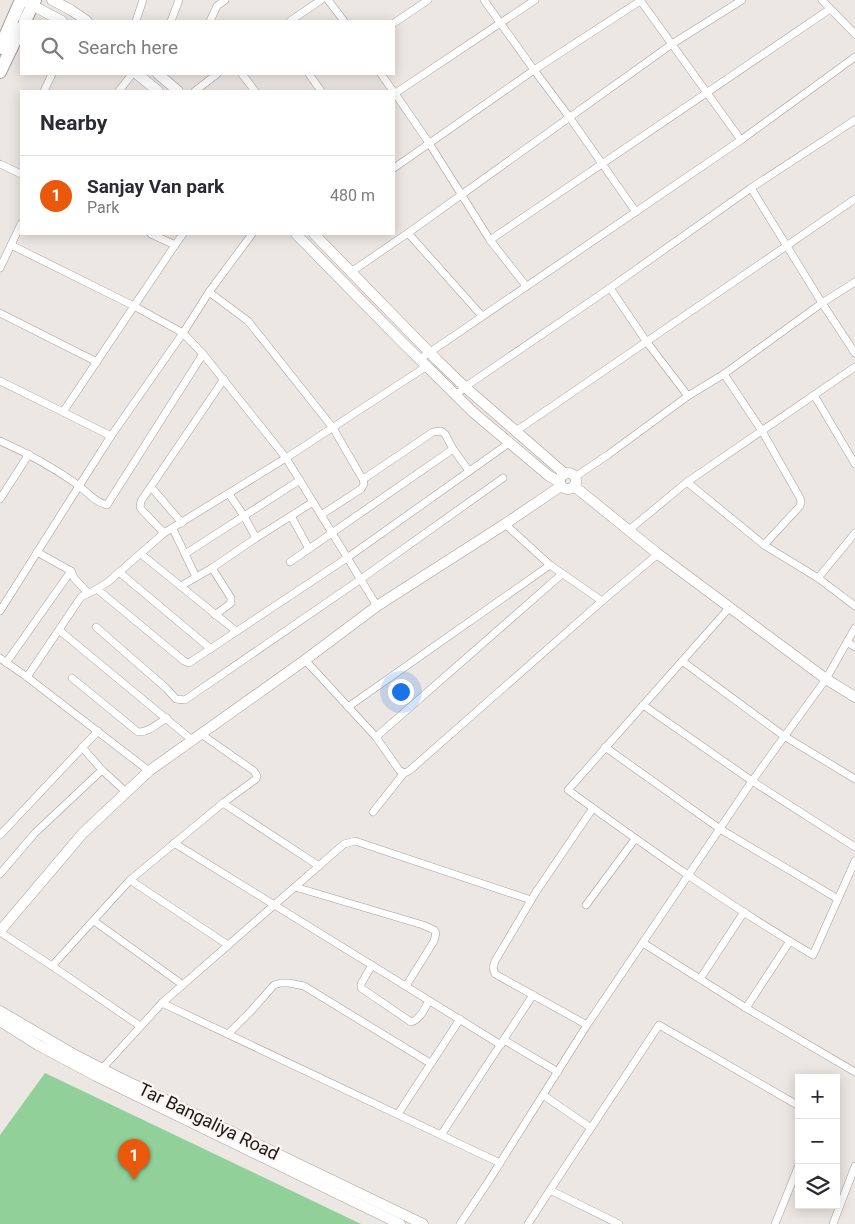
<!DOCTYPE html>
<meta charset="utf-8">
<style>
body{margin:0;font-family:Roboto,sans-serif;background:#f2f2f3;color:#2b2b33}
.controls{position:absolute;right:15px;bottom:15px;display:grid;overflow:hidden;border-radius:0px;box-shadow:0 2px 12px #0003}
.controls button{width:45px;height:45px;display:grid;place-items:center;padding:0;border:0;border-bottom:1px solid #e1e1e2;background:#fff;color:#2b2b33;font:25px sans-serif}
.you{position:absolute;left:400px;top:691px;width:18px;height:18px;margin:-12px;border:4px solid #fff;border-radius:50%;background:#1a73e8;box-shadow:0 0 0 8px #1a73e833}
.badge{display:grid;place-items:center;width:32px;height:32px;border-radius:50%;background:#ea580c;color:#fff;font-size:16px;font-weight:700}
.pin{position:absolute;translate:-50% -41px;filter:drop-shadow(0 1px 2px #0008)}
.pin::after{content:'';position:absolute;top:26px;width:18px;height:15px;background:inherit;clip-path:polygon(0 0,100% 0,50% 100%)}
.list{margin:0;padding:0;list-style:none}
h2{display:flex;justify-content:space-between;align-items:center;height:65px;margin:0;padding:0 20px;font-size:21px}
h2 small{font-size:16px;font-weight:400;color:#7c7c81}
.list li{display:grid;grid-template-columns:32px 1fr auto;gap:15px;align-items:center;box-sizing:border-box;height:80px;padding:0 20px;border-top:1px solid #e1e1e2}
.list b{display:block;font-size:19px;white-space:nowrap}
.list p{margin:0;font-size:16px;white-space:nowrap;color:#7c7c81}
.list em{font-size:16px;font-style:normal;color:#7c7c81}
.icon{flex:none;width:28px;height:28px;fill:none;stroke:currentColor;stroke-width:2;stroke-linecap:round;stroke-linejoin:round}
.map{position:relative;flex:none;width:855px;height:1224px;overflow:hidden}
.search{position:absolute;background:#fff;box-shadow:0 2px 12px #0003;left:20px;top:20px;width:375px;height:55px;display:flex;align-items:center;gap:12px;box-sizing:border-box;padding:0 18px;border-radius:0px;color:#7c7c81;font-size:19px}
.panel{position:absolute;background:#fff;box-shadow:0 2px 12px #0003;left:20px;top:90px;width:375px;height:145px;border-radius:0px}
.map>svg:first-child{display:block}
</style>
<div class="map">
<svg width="855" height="1224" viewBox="0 0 855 1224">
<rect width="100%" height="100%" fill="#ede7e4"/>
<polygon fill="#91d099" points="45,1073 361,1224 0,1224 0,1135"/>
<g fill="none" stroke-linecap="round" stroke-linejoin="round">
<defs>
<g id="street">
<polyline points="328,0 344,21"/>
<polyline points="484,0 534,70 570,118 636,212"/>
<polyline points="822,0 855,34"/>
<polyline points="136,21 143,0"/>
<polyline points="171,21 179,0"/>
<polyline points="210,21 217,6 225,0"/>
<polyline points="290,21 321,0"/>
<polyline points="394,23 428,0"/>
<polyline points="242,74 255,91"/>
<polyline points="309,74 321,91"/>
<polyline points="381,74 393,91"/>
<polyline points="44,91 52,74"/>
<polyline points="119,91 132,74"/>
<polyline points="195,91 217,74"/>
<polyline points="394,92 429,143 490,240 526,286"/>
<polyline points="394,94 535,0"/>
<polyline points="741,140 855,57"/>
<polyline points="0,164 21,174"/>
<polyline points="394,168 534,70 640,1"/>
<polyline points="751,188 822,303 855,353"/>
<polyline points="408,233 482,316"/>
<polyline points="151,234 175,245 183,234"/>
<polyline points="490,240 830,9"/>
<polyline points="11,245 134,306 183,333 203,354 286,458 377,606"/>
<polyline points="0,268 21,224"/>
<polyline points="351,272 408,233 672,44 742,0"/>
<polyline points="610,288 646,341 688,396"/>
<polyline points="209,292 248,321 256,331 333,428 362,478 365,478 433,432 441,431 445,434 453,449 469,471"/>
<polyline points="0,313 97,362"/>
<polyline points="420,359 741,140 640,0"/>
<polyline points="724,374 762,431 800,498 801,502 800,506 764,545"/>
<polyline points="0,381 63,412"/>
<polyline points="456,395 465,387 610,288 751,188 855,120"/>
<polyline points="814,395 855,464"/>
<polyline points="516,431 855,199"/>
<polyline points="111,436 63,412 175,245"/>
<path d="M0 441C27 453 54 468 78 485 88 493 95 502 107 505L203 354"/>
<polyline points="575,477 609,454 688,396 724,374 822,303 855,282"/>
<polyline points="687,482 764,545 818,578 855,606"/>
<polyline points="151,487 182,523"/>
<polyline points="229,494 244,516 256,538"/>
<polyline points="0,499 29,454"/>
<polyline points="321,515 361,489 364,484 363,478"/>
<polyline points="291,516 309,549"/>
<polyline points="505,524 550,565 602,601"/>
<polyline points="173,529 196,577"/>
<polyline points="629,530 687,482 855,367"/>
<polyline points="164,533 142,510 140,507 141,501 224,379"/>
<polyline points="37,552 71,571 74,578 88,593"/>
<polyline points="141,554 236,631"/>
<polyline points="185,554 300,480"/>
<polyline points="290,562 453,449"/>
<polyline points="212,568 231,598 231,603 215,615"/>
<polyline points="119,572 211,649"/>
<polyline points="818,578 855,533"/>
<polyline points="181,586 212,568 256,538 313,502"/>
<polyline points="97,589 184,661 189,663 347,558 509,443"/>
<path d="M730 607 568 790C648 848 728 905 813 955L855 861"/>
<polyline points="0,611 79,486 111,436 183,333 209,292 252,234"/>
<polyline points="96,627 166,688 176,699 185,700 361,579 503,478"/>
<polyline points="59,630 192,740"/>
<polyline points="847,642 855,647"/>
<polyline points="0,658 27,677 149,771"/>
<polyline points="305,660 376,737 399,770 404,773 409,771 602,601 658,554"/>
<polyline points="682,661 784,736 855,779"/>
<polyline points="6,663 71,571"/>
<polyline points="27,677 81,597 97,589 108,582 164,533 286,458 427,366"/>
<path d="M72 678 138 732C148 733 158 723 167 718"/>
<polyline points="643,705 752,781 855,847"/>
<polyline points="348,707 550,565"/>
<polyline points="376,737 562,574"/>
<polyline points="82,747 102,770 126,792"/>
<polyline points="605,747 720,829 838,899"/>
<polyline points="223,803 319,866"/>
<polyline points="373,812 404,773"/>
<polyline points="0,835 98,731"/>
<polyline points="174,843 501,1045"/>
<polyline points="0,874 35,833 102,770"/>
<polyline points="130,880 228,945"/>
<polyline points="295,887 423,925 434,930 436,933 434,941 406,986"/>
<polyline points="586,905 635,839"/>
<polyline points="94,921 183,985"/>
<polyline points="0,932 52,966 140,1026"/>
<polyline points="643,943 746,1008 855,1072"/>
<path d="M372 965 361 984V988L411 1022C421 1019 424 1009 429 1001"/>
<polyline points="52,966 130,880 223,803 256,779 257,776 254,771 201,734"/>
<polyline points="700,979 744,912"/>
<polyline points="162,1003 500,1163"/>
<polyline points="746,1008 790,941"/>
<polyline points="587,1025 495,974 493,968 495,961 536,892 593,808"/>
<polyline points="228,1034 251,1011 274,985 281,983 289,983 304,986 430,1063"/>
<polyline points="504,1040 558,1072"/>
<polyline points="99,1072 162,1003 344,844 355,841 531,900"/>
<polyline points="543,1095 591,1128"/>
<polyline points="398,1114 460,1019"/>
<polyline points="441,1135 533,995"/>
<polyline points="550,1190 659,1025 799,1106"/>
<polyline points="460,1224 488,1182 587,1025 752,781 826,679 855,628"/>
<polyline points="528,1224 550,1190 619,1224"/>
<polyline points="775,1224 799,1165"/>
<polyline points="833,1224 855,1166"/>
</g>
<g id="secondary">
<polyline points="52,0 71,10 87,21"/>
<polyline points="26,2 62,21"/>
<polyline points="137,74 158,91"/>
<polyline points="158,74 178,91"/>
<polyline points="296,234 401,341 474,413 549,476 560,482"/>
<polyline points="314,234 437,360 465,387 565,474"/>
<circle cx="568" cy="481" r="8"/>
<polyline points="574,486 658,554 826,679 855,697"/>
<polyline points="0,931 83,833 149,771 305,660 377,606 505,524 561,486"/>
<polyline points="0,1011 75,1055 116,1076 423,1224"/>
<polyline points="0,1021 38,1045 96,1076 400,1224"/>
</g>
<g id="highway">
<polyline points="25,21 35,0"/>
<polyline points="0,48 21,0"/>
<polyline points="0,72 21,28"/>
</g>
</defs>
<use href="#street" stroke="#a49e9b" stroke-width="8"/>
<use href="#secondary" stroke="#a49e9b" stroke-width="11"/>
<use href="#highway" stroke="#a49e9b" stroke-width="14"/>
<use href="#street" stroke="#fff" stroke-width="7"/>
<use href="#secondary" stroke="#fff" stroke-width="10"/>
<use href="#highway" stroke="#fff" stroke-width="12"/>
</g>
<g text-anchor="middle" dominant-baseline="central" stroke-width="5" stroke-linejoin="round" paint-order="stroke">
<g font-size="18" fill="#1c1a19" stroke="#fbf4f1">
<text transform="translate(209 1121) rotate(26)">Tar Bangaliya Road</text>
</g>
</g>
</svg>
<div class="controls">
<button>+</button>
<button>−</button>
<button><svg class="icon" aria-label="layers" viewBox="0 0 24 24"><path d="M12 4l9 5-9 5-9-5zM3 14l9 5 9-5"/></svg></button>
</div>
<div class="you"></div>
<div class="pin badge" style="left:134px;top:1180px">1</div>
<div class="search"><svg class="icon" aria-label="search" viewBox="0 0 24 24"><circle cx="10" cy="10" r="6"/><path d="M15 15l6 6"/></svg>Search here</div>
<section class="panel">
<h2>Nearby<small></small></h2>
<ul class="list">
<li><span class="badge">1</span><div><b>Sanjay Van park</b><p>Park</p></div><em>480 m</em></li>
</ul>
</section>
</div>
